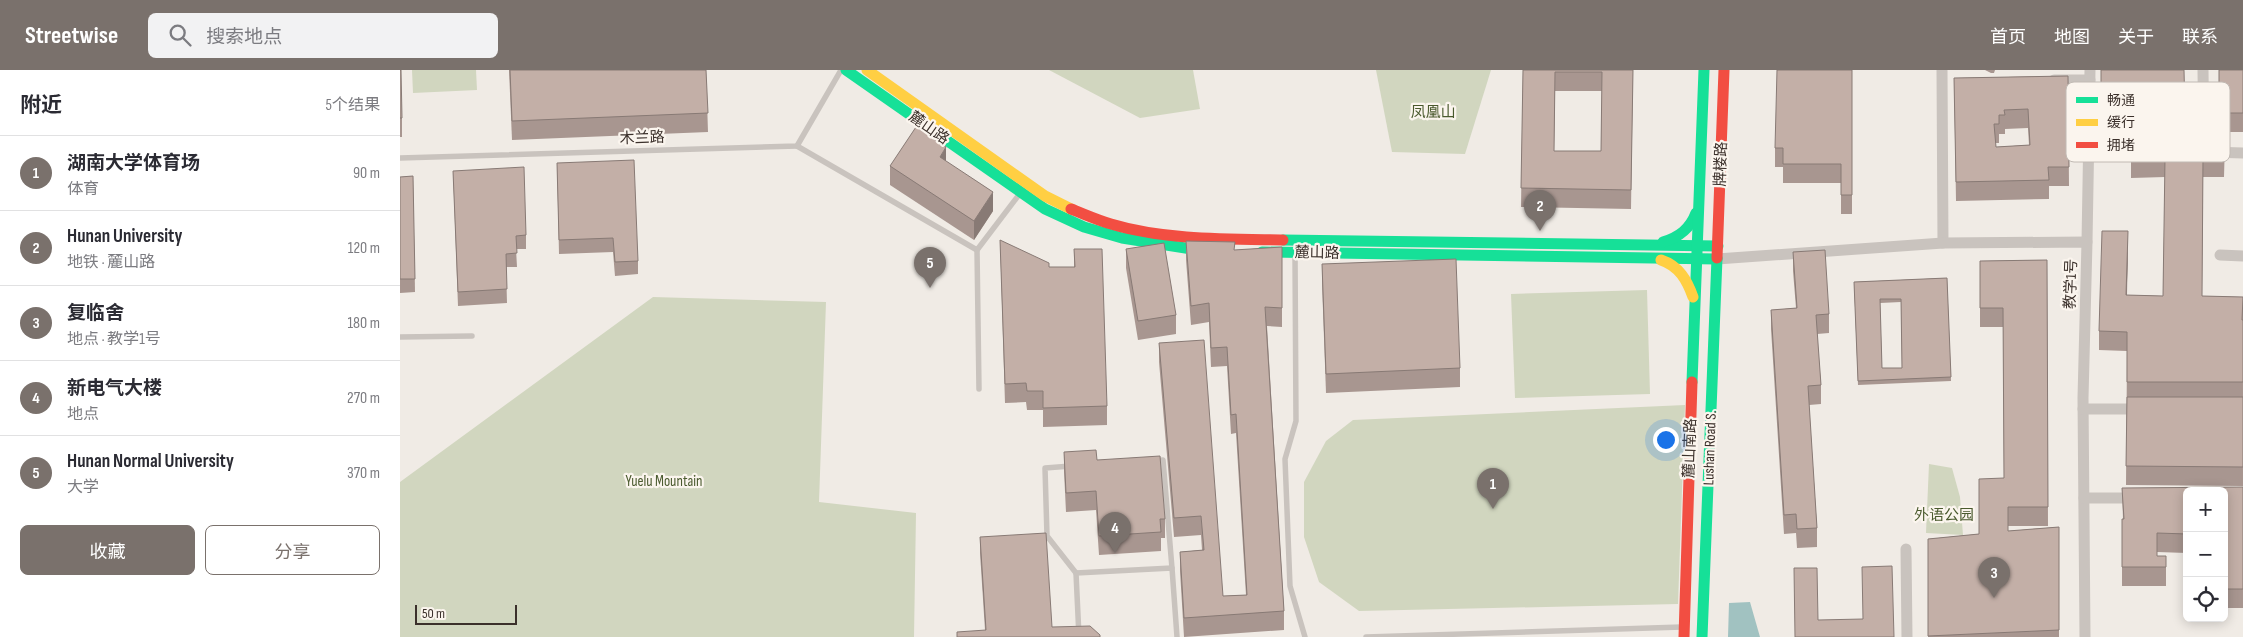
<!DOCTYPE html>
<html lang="zh">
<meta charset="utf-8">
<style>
body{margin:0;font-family:"Sofia Sans Condensed","Noto Sans SC",sans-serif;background:#f2f2f3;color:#2b2b33}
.controls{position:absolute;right:15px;bottom:15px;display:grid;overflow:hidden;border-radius:8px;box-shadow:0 2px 12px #0003}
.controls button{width:45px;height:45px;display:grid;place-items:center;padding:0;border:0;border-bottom:1px solid #e1e1e2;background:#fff;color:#2b2b33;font:25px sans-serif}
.scale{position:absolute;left:15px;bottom:12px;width:102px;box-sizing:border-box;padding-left:5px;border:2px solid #3b302b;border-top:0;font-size:14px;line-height:18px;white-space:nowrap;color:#3b302b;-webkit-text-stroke:4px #fbf5ee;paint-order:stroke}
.you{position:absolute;left:1265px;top:369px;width:18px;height:18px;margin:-12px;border:4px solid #fff;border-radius:50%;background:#1a73e8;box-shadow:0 0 0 8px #1a73e833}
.badge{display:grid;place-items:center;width:32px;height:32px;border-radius:50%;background:#7a716c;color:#fff;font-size:16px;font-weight:700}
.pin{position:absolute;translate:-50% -41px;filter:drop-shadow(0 1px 2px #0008)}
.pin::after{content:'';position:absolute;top:26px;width:18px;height:15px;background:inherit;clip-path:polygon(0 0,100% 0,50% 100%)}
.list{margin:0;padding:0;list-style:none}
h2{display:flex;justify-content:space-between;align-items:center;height:65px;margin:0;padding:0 20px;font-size:21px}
h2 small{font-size:16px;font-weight:400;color:#7c7c81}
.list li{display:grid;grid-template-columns:32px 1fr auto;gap:15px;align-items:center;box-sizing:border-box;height:75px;padding:0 20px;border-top:1px solid #e1e1e2}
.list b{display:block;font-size:19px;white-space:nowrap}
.list p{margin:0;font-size:16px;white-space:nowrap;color:#7c7c81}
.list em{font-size:16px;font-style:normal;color:#7c7c81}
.actions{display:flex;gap:10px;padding:15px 20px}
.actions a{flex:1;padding:11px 0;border:1px solid #7a716c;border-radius:8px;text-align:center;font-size:18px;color:#7a716c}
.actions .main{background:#7a716c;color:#fff}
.icon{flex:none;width:28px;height:28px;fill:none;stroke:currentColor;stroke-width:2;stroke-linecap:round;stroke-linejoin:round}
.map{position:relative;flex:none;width:1843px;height:567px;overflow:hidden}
header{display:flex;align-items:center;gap:30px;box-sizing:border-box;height:70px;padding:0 25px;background:#7a716c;color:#fff}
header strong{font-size:24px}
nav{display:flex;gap:28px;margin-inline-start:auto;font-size:18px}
.search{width:350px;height:45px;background:#f2f2f3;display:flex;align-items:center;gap:12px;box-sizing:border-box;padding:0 18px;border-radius:8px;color:#7c7c81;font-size:19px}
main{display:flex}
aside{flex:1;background:#fff}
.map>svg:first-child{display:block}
</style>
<header>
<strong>Streetwise</strong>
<div class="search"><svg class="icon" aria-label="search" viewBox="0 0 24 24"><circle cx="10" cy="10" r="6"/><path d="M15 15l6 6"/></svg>搜索地点</div>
<nav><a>首页</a><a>地图</a><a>关于</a><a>联系</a></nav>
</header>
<main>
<aside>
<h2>附近<small>5个结果</small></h2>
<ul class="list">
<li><span class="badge">1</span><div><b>湖南大学体育场</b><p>体育</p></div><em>90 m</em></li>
<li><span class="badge">2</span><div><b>Hunan University</b><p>地铁 · 麓山路</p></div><em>120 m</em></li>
<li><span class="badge">3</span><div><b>复临舍</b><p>地点 · 教学1号</p></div><em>180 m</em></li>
<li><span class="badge">4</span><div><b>新电气大楼</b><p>地点</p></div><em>270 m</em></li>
<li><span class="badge">5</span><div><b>Hunan Normal University</b><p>大学</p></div><em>370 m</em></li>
</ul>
<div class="actions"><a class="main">收藏</a><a>分享</a></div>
</aside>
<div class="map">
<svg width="1843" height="567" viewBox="0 0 1843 567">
<rect width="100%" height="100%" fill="#f0ebe5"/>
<g fill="#d1d6bf">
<polygon points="12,0 76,0 77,20 13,23"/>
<polygon points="649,0 793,0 800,39 740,48"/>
<polygon points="976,0 1091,0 1065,84 992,82"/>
<polygon points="1247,220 1250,324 1115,328 1111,224"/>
<polygon points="253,227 426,232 419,432 516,443 514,567 0,567 0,412"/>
<polygon points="1285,335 1278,534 959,541 919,512 904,467 904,412 926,371 953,350"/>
<polygon points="1529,394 1552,398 1560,427 1563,465 1526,463"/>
</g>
<polygon fill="#a1c2c1" points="1350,532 1360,567 1328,567 1329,533"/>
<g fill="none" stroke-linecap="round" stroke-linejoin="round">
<g stroke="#c9c3be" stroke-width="5.5">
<polyline points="397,76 577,180 621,122"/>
<polyline points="0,88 397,76 441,0"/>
<polyline points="577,180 579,319"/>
<polyline points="895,183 896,351 885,389 890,516 905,567"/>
<polyline points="0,267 72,266"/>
<polyline points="752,391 763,390 772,498"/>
<polyline points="671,396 645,398 647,466 676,503 679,567"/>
<polyline points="676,503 772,498 777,567"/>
<polyline points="966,567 1282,557"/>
</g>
<g stroke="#c9c3be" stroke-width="11">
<polyline points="1542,0 1543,173"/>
<polyline points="1803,0 1804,82"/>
<polyline points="1654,10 1690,10"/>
<polyline points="1689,81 1746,82"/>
<polyline points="1810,82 1843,83"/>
<polyline points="1687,172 1690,0"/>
<polyline points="1820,185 1843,186"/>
<polyline points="1317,189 1543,173 1687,172 1683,328 1685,567"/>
<polyline points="1683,339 1741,339"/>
<polyline points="1684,428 1737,428"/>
<polyline points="1506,479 1507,567"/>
</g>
<g stroke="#16e098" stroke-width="11">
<polyline points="446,0 645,139 684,157 722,168 804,181"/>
<polyline points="883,170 1318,176"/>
<path d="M1263 172C1279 167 1290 159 1296 143"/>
<polyline points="862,182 1317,189"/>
<polyline points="1292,312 1304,0"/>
<polyline points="1302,567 1317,188"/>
</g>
<g stroke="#ffcf43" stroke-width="11">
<polyline points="467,0 645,126 671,139"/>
<path d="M1261 190C1279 196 1287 210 1293 227"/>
</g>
<g stroke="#f24e42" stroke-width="11">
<path d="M671 139C684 144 697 150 711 154 764 170 828 169 883 170"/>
<polyline points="1317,188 1324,0"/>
<polyline points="1284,567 1292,312"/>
</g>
</g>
<g fill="#a89690" fill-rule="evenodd">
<polygon points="0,0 2,48 2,67 0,67"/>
<polygon points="109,0 306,0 308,62 112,70"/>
<path d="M1123 0H1233L1231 139 1121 137ZM1155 21H1202L1201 81H1154Z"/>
<polygon points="1452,0 1452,144 1441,144 1441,113 1383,113 1383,97 1375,97 1375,78"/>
<polygon points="1585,0 1595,0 1594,3 1591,3"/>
<polygon points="1701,0 1784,0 1785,64 1701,66"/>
<rect x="1819" y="0" width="24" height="62"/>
<path d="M1668 6 1669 116H1649V129L1556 131 1554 8ZM1628 58 1629 75 1596 77 1595 73H1599V64H1605V59Z"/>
<polygon points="1731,70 1825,71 1824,107 1803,107 1802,226 1843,227 1843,416 1726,415 1727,281 1699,280 1699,261 1728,180 1727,225 1763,226 1765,107 1731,108"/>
<polygon points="546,92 593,141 574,170 490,115 490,96"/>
<polygon points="157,93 238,191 238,204 215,206 213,182 159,184"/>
<polygon points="53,101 126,165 126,179 116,179 117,197 106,197 107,233 58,236"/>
<polygon points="13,106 15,222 0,223 0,107"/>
<polygon points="600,170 649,197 674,197 674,179 707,336 707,355 643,357 643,340 627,340 626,332 605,333"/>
<polygon points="786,171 835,180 882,177 882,257 867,256 884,541 884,560 784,567 780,501 780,482 802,480 801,465 774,467 759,292 759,273 823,526 846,525 836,363 831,364 827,296 811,297 809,252 791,255 786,190"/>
<polygon points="726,179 776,245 776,264 738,270 726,198"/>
<polygon points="1393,182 1429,244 1429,263 1417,264 1421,315 1421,334 1409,335 1417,458 1417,477 1397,478 1396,463 1384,464 1371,259 1371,240 1396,238 1393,201"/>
<polygon points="1647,190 1648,456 1608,456 1608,461 1659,457 1659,567 1528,567 1528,469 1579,464 1604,408 1603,257 1580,257 1580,191"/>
<polygon points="922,194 1060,298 1060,317 926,323 922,213"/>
<path d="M1547 208 1551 311 1458 315 1454 212ZM1501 232 1502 298H1482L1480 233Z"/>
<polygon points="664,382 697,390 765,449 765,468 761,468 761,481 699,485 696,440 666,442 664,401"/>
<polygon points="1843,417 1843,538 1824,538 1824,421 1787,421 1787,483 1757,482 1757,486 1766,486 1766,516 1722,516 1722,449 1723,449 1722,418"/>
<polygon points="580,467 652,557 585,560 580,483"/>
</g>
<g fill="#887a75">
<polygon points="546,77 546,96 540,87"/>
<polygon points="593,122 593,141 574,170 574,151"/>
<polygon points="1728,161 1728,180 1726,244 1726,225"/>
</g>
<g fill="#c3afa7" stroke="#887a75" fill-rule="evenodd">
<polygon points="0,0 1,0 2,48 0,48"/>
<polygon points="110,0 306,0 308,43 112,51"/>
<path d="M1123 0H1233L1231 120 1121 118ZM1155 2H1202L1201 81H1154Z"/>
<polygon points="1377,0 1452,0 1452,125 1441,125 1441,94 1383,94 1383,78 1375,78"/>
<polygon points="1701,0 1784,0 1785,45 1701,47"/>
<rect x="1819" y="0" width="24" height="43"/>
<path d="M1668 6 1669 97H1648L1649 110 1556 112 1554 8ZM1628 39 1630 75 1596 77 1594 54H1599V45H1605L1604 40Z"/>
<polygon points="516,57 546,77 540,87 593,122 574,151 490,96"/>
<polygon points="1731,70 1825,71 1824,88 1803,88 1802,226 1843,227 1842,250 1843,250 1843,312 1727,312 1727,262 1699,261 1702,161 1728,161 1726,225 1763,226 1765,88 1731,89"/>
<polygon points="234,90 238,191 215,192 213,168 159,170 157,93"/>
<polygon points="124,97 126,165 116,166 117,183 106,184 107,219 58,222 53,101"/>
<polygon points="13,106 15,209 0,209 0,107"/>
<polygon points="600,170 649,193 649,197 675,197 674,179 702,179 707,336 643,338 643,321 627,321 626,313 605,314"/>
<polygon points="786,171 835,172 834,180 882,177 882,238 865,237 884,541 784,548 780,482 804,480 801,446 774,448 759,273 804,270 823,526 847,525 836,344 831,345 827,277 811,278 809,233 791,236"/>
<polygon points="764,173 776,245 738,251 726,179"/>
<polygon points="1425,180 1429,244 1416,245 1421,315 1408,316 1417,458 1397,459 1396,444 1384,445 1371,240 1397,238 1393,182"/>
<polygon points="1056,189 1060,298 926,304 922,194"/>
<polygon points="1647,190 1648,437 1608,437 1608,461 1659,457 1659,560 1528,566 1528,469 1579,464 1579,409 1604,408 1603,238 1580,238 1580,191"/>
<path d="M1547 208 1551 307 1458 311 1454 212ZM1480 229H1501L1502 298H1482Z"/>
<polygon points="1727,327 1843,327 1843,397 1726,396"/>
<polygon points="696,380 697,390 760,386 765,449 760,449 761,462 699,466 696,421 666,423 664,382"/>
<polygon points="1843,417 1843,519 1824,519 1824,421 1787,421 1787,464 1757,463 1757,486 1766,486 1766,497 1722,497 1722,449 1724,449 1722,418"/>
<polygon points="646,463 652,557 690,556 700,565 700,567 557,567 557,562 586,560 580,467"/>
<polygon points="1492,496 1494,567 1395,567 1394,498 1417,498 1418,550 1463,549 1462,497"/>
</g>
<g text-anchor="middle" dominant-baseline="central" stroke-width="4.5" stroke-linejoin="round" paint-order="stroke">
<g font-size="15" fill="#4a5a2e" stroke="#fbf5ee">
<text x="1033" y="42">凤凰山</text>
<text x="264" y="411">Yuelu Mountain</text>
<text x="1544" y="445">外语公园</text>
</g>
<g font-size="15" fill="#3b302b" stroke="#fbf5ee">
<text transform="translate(529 58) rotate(35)">麓山路</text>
<text transform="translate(242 68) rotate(-2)">木兰路</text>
<text transform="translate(1321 94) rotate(-88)">牌楼路</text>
<text transform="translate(917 183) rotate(1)">麓山路</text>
<text transform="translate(1671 214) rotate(-88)">教学1号</text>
<text transform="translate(1290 378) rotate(-88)">麓山南路</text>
<text transform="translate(1310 378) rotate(-88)">Lushan Road S.</text>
</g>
</g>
<rect x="1666" y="12" width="164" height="80" rx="8" fill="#fbf5ee" stroke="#c1bab4" stroke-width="1"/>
<rect x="1676" y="27" width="22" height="6" fill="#16e098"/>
<rect x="1676" y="49" width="22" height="7" fill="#ffcf43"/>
<rect x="1676" y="72" width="22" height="6" fill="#f24e42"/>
<g font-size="14" fill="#3b302b">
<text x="1707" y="35">畅通</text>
<text x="1707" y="57">缓行</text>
<text x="1707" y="80">拥堵</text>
</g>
</svg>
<div class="controls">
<button>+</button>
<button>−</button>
<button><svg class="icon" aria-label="locate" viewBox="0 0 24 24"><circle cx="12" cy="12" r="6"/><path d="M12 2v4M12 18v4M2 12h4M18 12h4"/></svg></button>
</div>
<div class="scale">50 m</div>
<div class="you"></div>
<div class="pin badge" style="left:1093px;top:439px">1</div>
<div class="pin badge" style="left:1140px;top:161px">2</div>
<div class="pin badge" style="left:1594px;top:528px">3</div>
<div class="pin badge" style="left:715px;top:483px">4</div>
<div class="pin badge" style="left:530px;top:218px">5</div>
</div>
</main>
